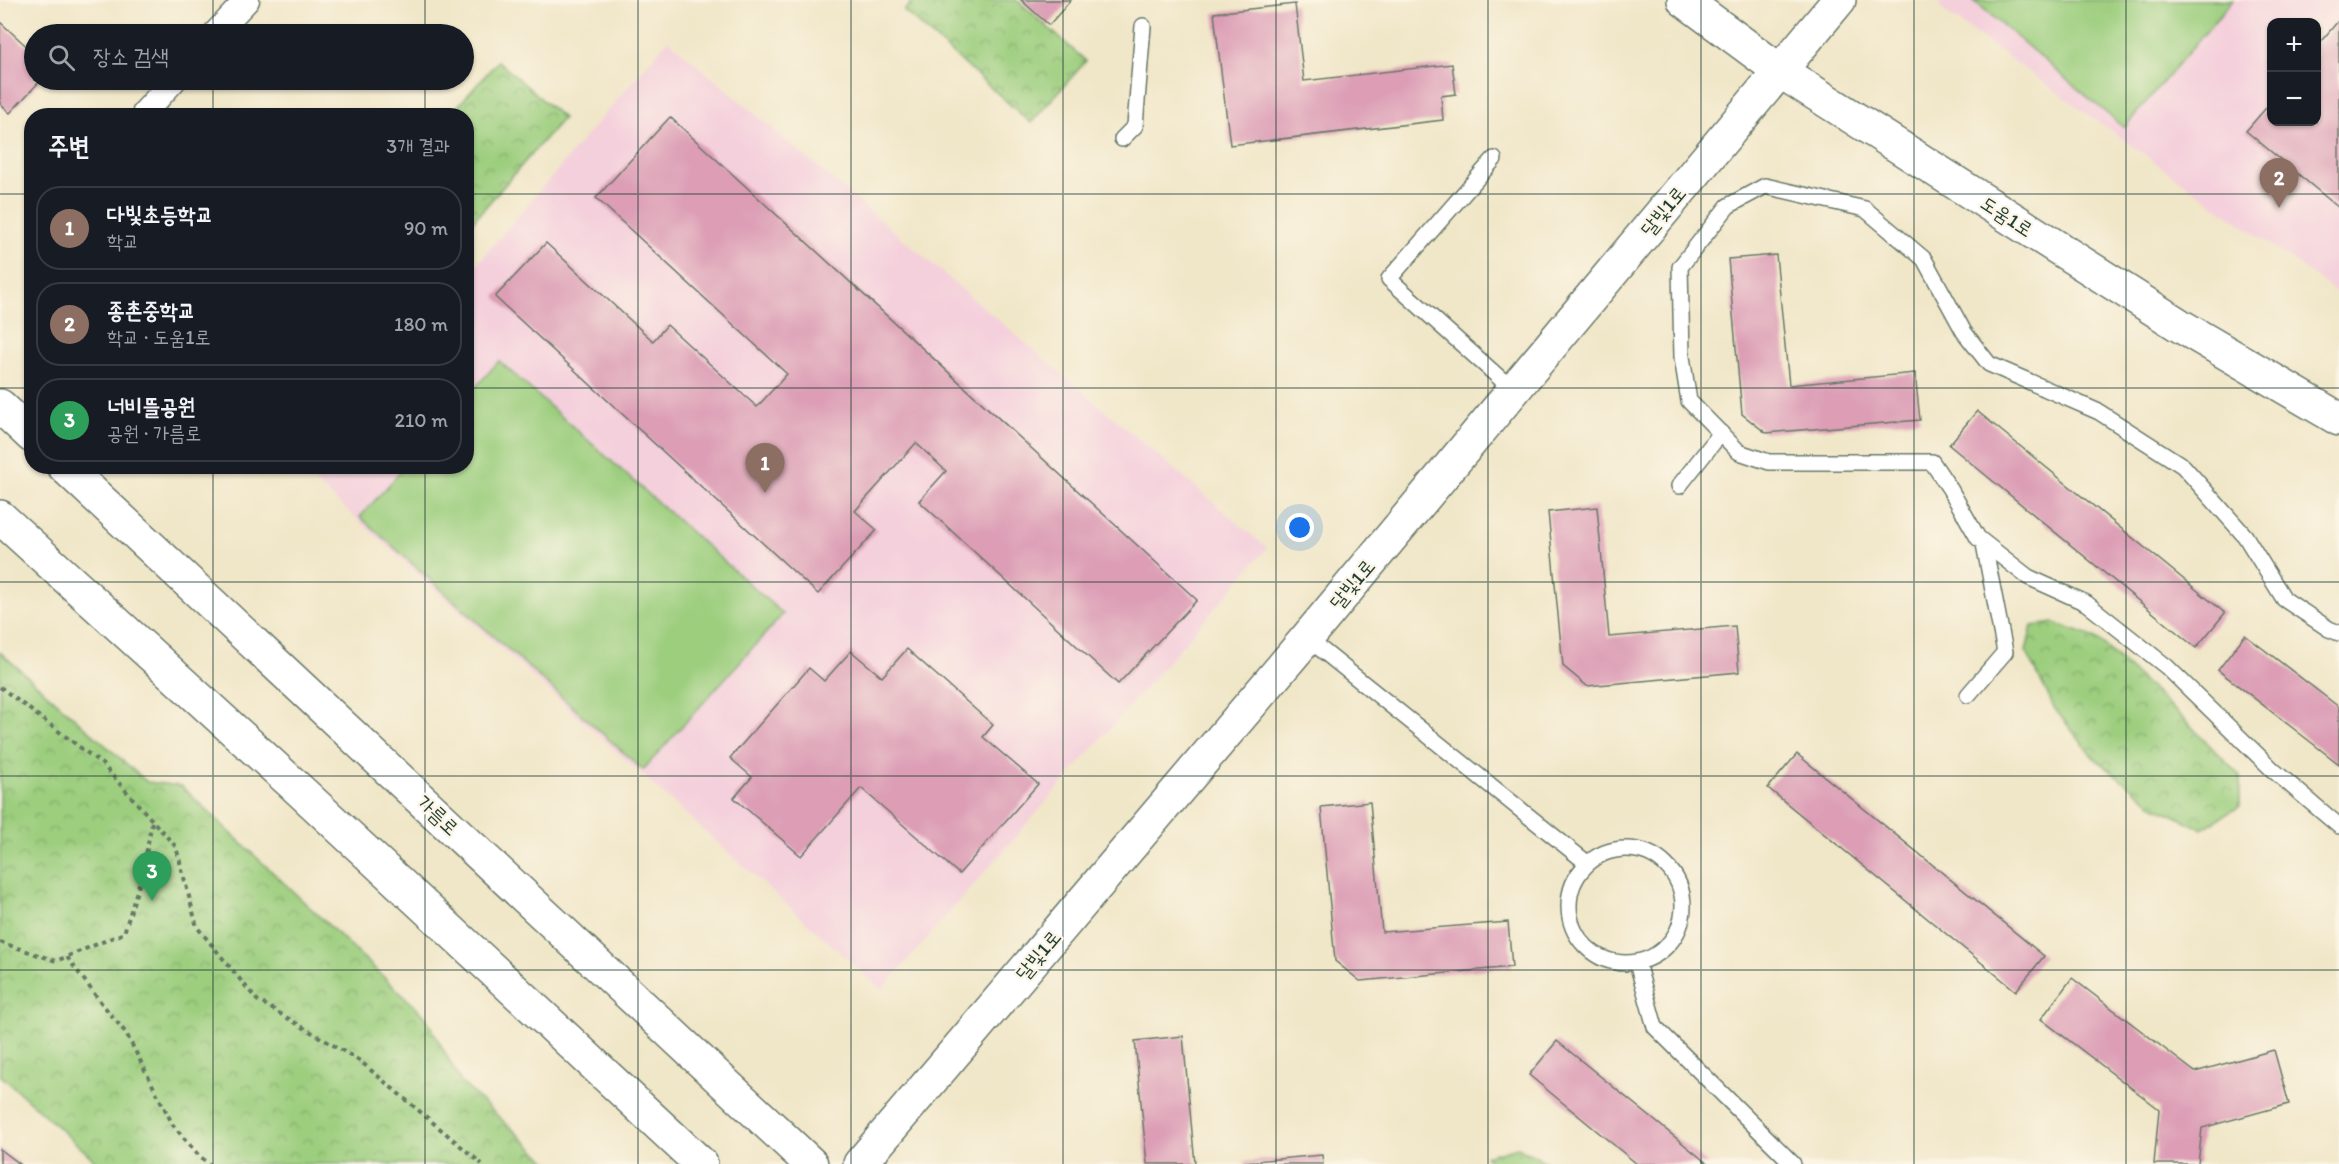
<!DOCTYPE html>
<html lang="ko">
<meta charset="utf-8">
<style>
body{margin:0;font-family:Itim,"Poor Story",sans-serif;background:#20242c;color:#f1f3f6}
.controls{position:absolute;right:18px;top:18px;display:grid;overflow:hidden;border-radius:12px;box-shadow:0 2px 4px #0004}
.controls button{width:54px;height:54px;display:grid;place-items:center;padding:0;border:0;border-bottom:2px solid #363941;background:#171b24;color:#f1f3f6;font:30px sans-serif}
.you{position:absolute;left:1300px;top:528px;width:21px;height:21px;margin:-15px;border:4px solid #fff;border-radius:50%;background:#1a73e8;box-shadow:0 0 0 9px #1a73e833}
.badge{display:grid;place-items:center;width:39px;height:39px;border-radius:50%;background:#0f766e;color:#fff;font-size:20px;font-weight:700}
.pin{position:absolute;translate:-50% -50px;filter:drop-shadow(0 2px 3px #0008)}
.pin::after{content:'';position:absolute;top:32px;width:21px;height:18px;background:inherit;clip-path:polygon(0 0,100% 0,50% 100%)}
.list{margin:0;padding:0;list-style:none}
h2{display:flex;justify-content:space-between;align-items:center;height:78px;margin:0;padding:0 24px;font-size:26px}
h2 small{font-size:20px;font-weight:400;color:#9ea1a6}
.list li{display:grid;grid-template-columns:39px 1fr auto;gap:18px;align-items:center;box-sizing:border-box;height:84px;margin:0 12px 12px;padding:0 12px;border:2px solid #363941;border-radius:24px}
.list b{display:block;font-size:22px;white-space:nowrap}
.list p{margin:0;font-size:20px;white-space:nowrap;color:#9ea1a6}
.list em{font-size:20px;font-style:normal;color:#9ea1a6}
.icon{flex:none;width:33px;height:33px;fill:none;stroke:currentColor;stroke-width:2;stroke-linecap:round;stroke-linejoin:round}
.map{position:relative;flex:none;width:2339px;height:1164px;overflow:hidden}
.search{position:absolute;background:#171b24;box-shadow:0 2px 4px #0004;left:24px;top:24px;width:450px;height:66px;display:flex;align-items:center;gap:15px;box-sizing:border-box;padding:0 21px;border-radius:33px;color:#9ea1a6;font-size:22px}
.panel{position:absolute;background:#171b24;box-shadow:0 2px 4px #0004;left:24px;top:108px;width:450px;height:366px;border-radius:24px}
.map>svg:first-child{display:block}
</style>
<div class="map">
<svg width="2339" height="1164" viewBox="0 0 2339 1164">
<defs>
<pattern id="park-crowns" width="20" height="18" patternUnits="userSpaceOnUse" patternTransform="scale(1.5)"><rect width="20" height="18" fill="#9cce7e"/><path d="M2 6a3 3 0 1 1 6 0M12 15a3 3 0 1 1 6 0" fill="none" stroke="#7fa868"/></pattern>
</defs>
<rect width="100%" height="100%" fill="#fcf5e5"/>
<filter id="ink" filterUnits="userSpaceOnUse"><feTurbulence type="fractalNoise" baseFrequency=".0167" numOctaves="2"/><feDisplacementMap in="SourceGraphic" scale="12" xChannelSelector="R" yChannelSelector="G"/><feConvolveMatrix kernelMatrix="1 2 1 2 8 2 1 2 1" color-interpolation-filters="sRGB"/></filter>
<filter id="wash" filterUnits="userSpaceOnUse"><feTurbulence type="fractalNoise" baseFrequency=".008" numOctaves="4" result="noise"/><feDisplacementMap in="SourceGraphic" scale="24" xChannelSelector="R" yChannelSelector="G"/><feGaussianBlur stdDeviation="1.35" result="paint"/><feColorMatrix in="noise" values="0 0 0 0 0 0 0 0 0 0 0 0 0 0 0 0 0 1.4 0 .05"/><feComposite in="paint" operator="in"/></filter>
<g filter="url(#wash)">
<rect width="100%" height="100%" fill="#f0e6c8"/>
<g fill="#f4cfdc" fill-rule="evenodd">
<path d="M1939 0H2339V294L1941 9ZM2272 22H2316V122H2272Z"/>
<polygon points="668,40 1267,548 882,990 301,469 303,466 466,466 467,276"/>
</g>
<g fill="url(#park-crowns)" stroke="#5e8659" stroke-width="1.5">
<polygon points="913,0 1017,0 1086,61 1031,123 904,11"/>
<polygon points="498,61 563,118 467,228 466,116 450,115"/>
<polygon points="2054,623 2096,638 2183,718 2240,776 2240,806 2202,829 2155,806 2093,757 2055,709 2026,651 2032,626"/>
<polygon points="0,652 147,782 181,786 425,1016 461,1082 550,1164 99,1164 0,1075"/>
<polygon points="1518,1147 1549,1164 1493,1164 1485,1156"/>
</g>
<g fill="#9cce7e" stroke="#5e8659" stroke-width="1.5">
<polygon points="1973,0 2233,0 2124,128"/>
<polygon points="499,361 783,614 643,770 360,517 405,467 466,466 467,397"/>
</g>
<g id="blocks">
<g fill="#dc9db5">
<polygon points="1021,0 1071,0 1049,25"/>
<polygon points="1295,4 1304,81 1452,64 1456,94 1441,96 1443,120 1230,145 1214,13"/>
<polygon points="2339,20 2339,208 2246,131 2272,101 2272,122 2316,122 2316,47"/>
<polygon points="0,22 34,53 34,80 41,80 10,113 0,104"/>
<polygon points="670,117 1197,600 1118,684 919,501 946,471 916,443 855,511 877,530 818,594 495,297 546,243 653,341 667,325 757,407 787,374 596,198"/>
<polygon points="1776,255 1789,385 1915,373 1920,420 1766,433 1742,414 1728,259"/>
<polygon points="1977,411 2225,613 2196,648 1949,445"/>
<polygon points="1597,507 1609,637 1735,626 1739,672 1587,686 1563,666 1548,512"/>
<polygon points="2245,635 2339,707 2339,764 2218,670"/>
<polygon points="907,649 993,725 983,737 1038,784 959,874 861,788 801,856 734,798 752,777 730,758 809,668 824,681 851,651 882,677"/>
<polygon points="1797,754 2044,956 2016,991 1768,788"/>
<polygon points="1370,802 1382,932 1508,922 1512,967 1360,981 1335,961 1321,807"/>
<polygon points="2072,978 2195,1072 2274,1050 2289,1104 2202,1128 2198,1164 2154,1164 2159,1109 2041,1019"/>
<polygon points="1183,1036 1195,1164 1147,1164 1135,1041"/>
<polygon points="1557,1041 1708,1164 1637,1164 1529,1075"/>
<polygon points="0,1149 20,1164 0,1164"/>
<polygon points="1322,1155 1323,1164 1244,1164 1244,1162"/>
</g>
</g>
</g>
<g filter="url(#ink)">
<use href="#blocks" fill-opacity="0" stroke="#687868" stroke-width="1.5"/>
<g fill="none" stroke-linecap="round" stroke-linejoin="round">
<defs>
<g id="service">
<polyline points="1122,139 1135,126 1143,26"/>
<polyline points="1494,159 1389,279 1513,390"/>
<polyline points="1679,486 1721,433"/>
<polyline points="2339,633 2329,629 2284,599 2245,536 2183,466 2099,412 1989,364 1964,332 1924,259 1865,209 1765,186 1728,206 1680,267 1682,357 1689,401 1739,452 1769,462 1932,462 1950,489 1978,538 2028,577 2086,603 2167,667 2273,770 2339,826"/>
<polyline points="1307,638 1587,863"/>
<polyline points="1968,695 2005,652 1984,544"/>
<circle cx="1626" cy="906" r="57"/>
<polyline points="1637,963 1655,1027 1793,1164"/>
</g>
<g id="pedestrian">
<polyline points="215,34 247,0"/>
<polyline points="145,112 174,80"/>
</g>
<g id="tertiary">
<polyline points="1684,0 1780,71 2179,325 2339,419"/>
<polyline points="0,406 32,436"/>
<polyline points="64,466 811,1164"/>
<polyline points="0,517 294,785 701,1164"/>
<polyline points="860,1164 1307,638 1839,0"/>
</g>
</defs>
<use href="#service" stroke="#687868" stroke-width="18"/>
<use href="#pedestrian" stroke="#687868" stroke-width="27"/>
<use href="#tertiary" stroke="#687868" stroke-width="36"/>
<g stroke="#687868" stroke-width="4" stroke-dasharray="4.5 4.5" stroke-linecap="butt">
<polyline points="0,687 102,764 176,847 197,927 257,1000 360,1061 482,1164"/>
<polyline points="0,942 56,961 124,933 143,871 152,821"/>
<polyline points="67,957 99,1000 126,1033 173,1125 199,1156 210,1164"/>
</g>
<use href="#service" stroke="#fff" stroke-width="15"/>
<use href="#pedestrian" stroke="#fff" stroke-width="24"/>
<use href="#tertiary" stroke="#fff" stroke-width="33"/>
</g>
</g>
<path fill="none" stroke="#1f3d34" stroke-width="1.5" stroke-opacity="0.55" d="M213 0V34M425 0V34M638 0V1164M851 0V1164M1063 0V1164M1276 0V1164M1488 0V1164M1701 0V1164M1914 0V1164M2126 0V1164M213 80V116M425 80V116M0 194H32M466 194H2339M0 388H32M466 388H2339M213 466V1164M425 466V1164M0 582H2339M0 776H2339M0 970H2339"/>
<g text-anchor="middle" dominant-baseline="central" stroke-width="4.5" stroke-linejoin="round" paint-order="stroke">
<g font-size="20" fill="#1f3d34" stroke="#fcf5e5">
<text transform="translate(1663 211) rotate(-50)">달빛1로</text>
<text transform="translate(2007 216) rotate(33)">도움1로</text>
<text transform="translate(1352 584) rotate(-50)">달빛1로</text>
<text transform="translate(438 815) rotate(43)">가름로</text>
<text transform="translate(1038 955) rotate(-50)">달빛1로</text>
</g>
</g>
</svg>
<div class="controls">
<button>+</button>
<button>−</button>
</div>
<div class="you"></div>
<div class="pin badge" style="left:765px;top:493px;background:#8d6e63">1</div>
<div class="pin badge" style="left:2279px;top:208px;background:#8d6e63">2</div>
<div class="pin badge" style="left:152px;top:901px;background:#2e9e5b">3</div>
<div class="search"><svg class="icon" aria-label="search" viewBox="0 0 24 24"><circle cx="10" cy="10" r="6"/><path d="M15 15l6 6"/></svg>장소 검색</div>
<section class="panel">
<h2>주변<small>3개 결과</small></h2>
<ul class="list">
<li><span class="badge" style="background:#8d6e63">1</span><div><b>다빛초등학교</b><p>학교</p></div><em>90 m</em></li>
<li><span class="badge" style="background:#8d6e63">2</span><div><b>종촌중학교</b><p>학교 · 도움1로</p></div><em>180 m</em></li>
<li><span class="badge" style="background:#2e9e5b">3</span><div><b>너비뜰공원</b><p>공원 · 가름로</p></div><em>210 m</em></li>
</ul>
</section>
</div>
